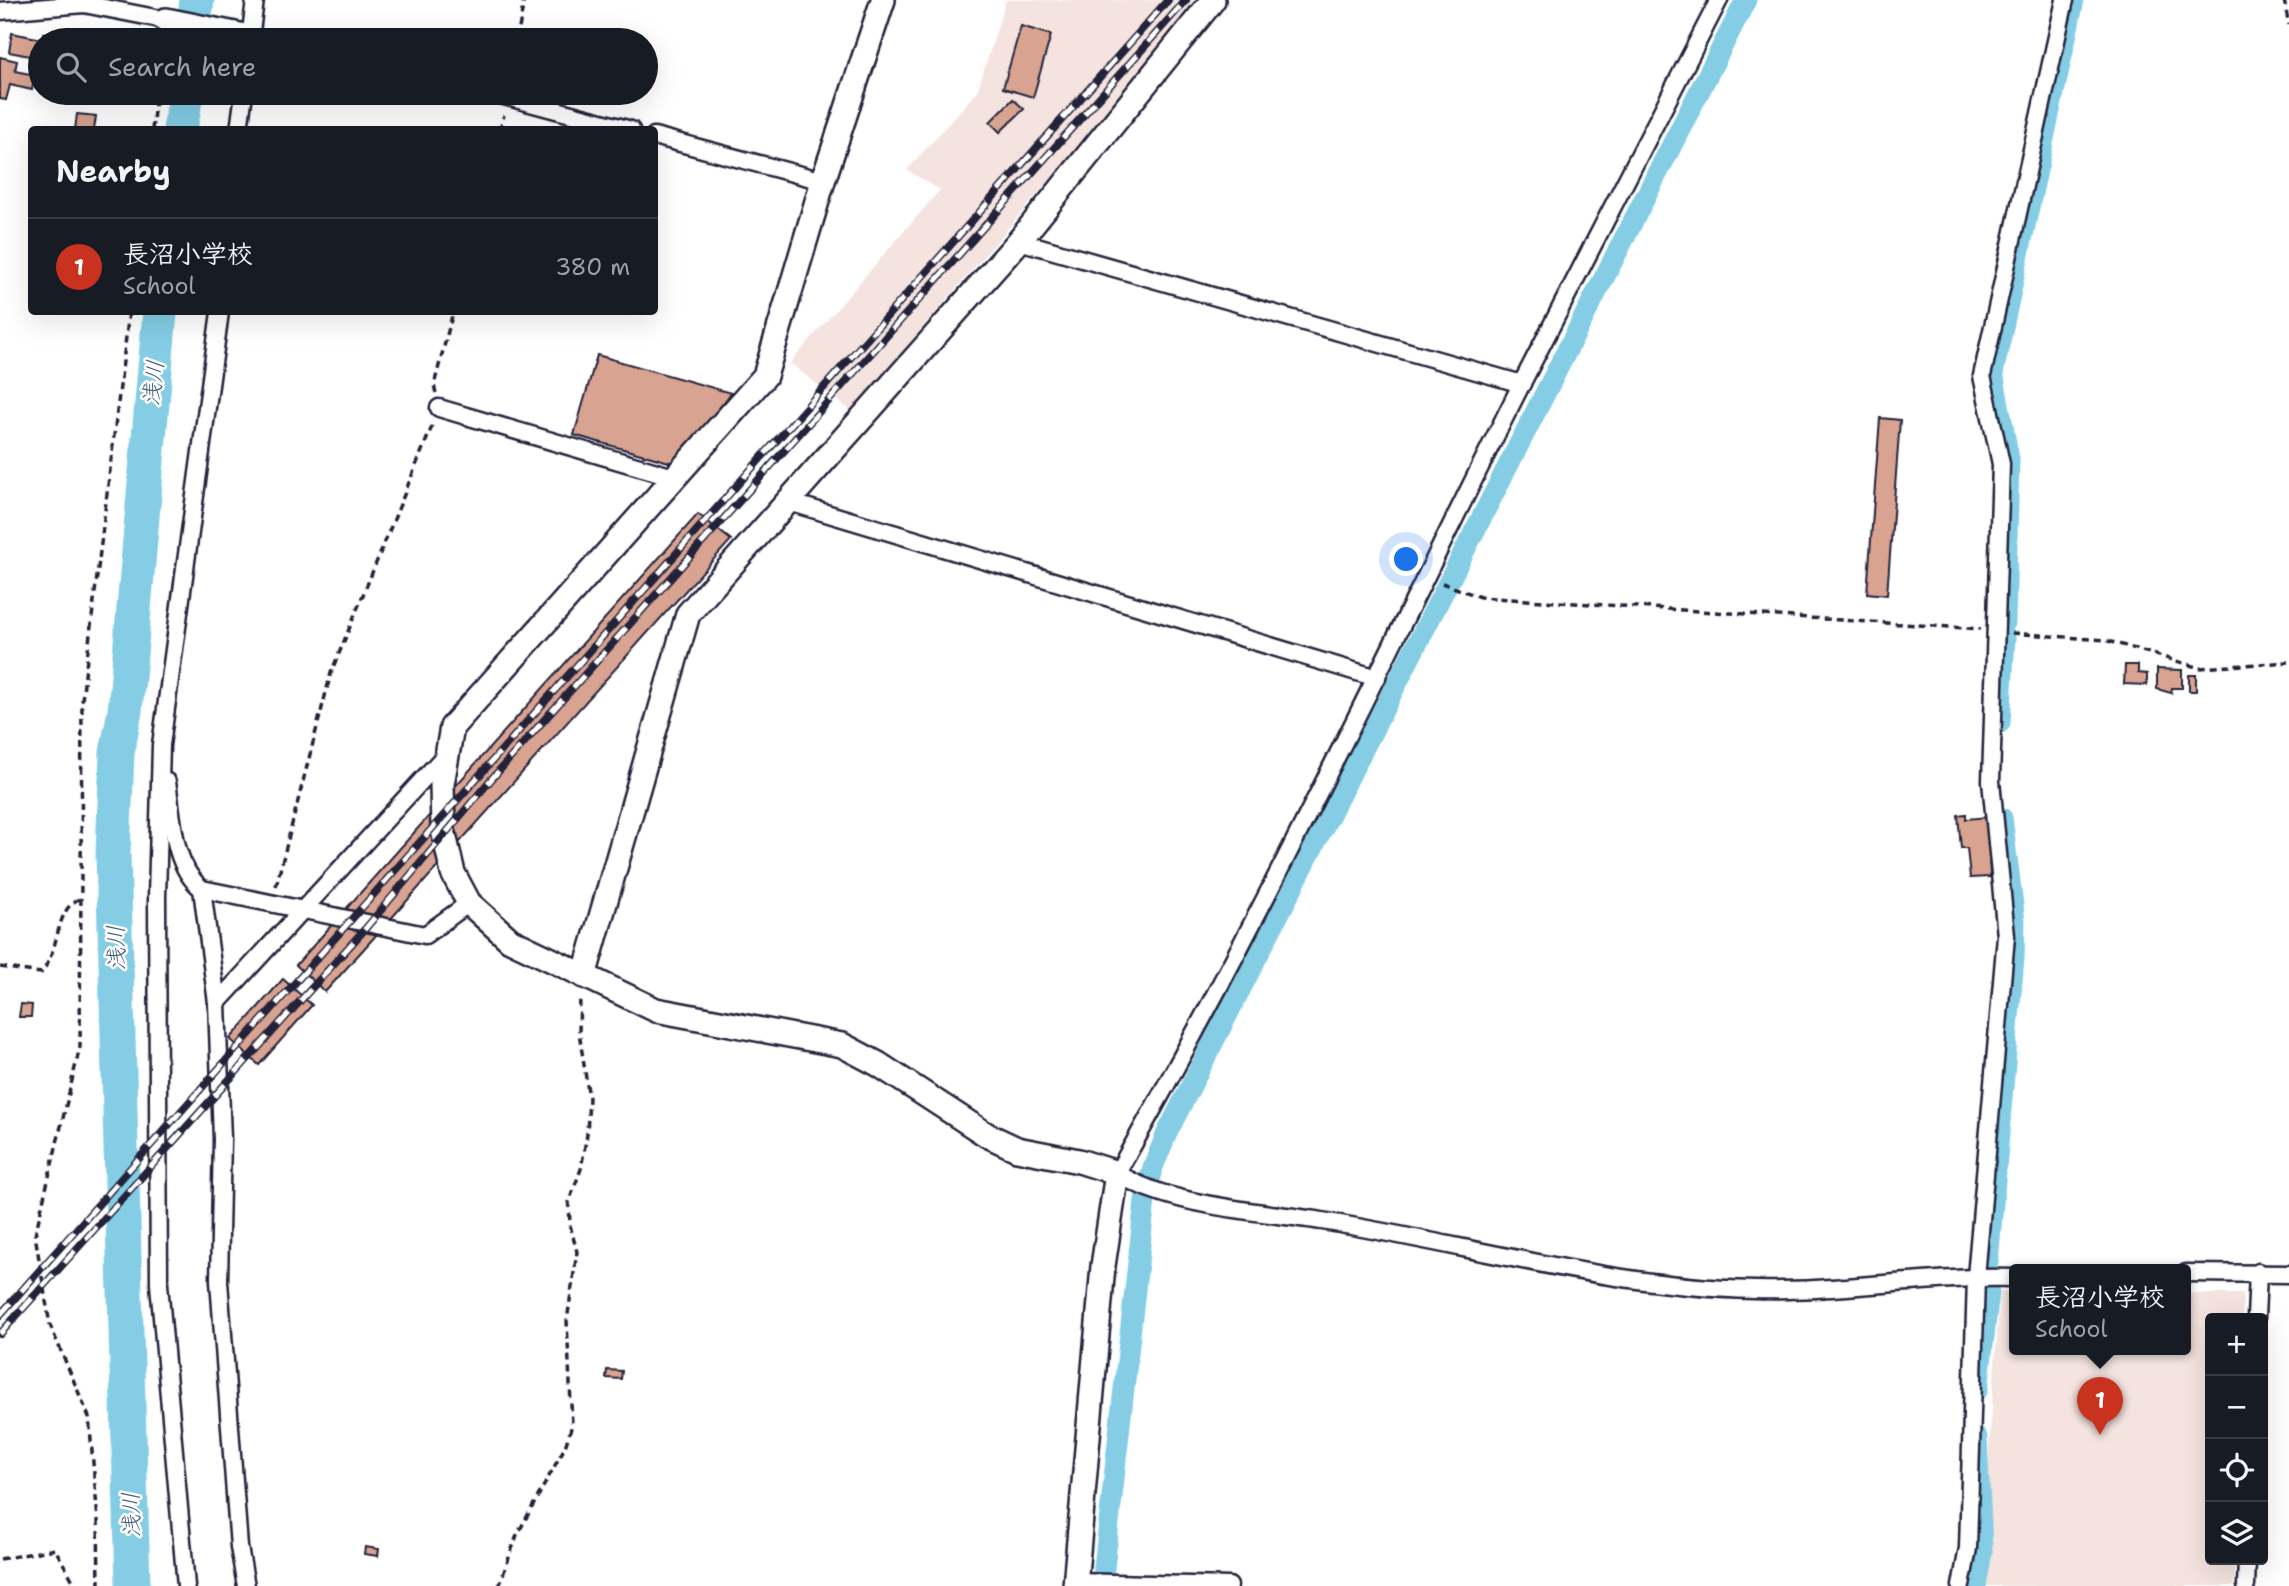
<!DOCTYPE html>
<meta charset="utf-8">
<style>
body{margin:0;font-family:"Shantell Sans","Klee One",sans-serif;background:#20242c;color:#f1f3f6}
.controls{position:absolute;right:21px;bottom:21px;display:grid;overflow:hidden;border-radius:7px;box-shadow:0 7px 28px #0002}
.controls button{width:63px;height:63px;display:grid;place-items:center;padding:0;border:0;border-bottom:2px solid #363941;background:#171b24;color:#f1f3f6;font:35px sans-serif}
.you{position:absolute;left:1407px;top:560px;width:24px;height:24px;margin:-18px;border:5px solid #fff;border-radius:50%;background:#1a73e8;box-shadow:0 0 0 10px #1a73e833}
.badge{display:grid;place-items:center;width:46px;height:46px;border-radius:50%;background:#c8321e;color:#fff;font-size:23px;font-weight:700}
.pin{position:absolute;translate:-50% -58px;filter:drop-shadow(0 2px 4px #0008)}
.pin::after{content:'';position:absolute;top:37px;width:24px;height:21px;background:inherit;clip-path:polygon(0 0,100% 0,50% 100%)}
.popup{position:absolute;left:2009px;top:1264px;width:182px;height:91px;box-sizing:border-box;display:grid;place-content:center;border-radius:7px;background:#171b24;filter:drop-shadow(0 2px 5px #0005);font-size:23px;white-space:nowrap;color:#9ea1a6}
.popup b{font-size:26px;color:#f1f3f6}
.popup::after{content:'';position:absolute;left:50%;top:100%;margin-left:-14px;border:14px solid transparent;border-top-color:#171b24}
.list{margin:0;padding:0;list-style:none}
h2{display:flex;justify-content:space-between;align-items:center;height:91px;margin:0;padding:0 28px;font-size:30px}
h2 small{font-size:23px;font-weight:400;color:#9ea1a6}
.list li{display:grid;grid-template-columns:46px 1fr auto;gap:21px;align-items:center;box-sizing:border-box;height:98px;padding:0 28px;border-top:2px solid #363941}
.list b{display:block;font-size:26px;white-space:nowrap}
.list p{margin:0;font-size:23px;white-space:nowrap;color:#9ea1a6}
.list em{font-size:23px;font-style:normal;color:#9ea1a6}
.icon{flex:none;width:38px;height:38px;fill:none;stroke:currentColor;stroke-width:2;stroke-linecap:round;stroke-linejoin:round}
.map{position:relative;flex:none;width:2289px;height:1586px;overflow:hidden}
.search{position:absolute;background:#171b24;box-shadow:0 7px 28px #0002;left:28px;top:28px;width:630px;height:77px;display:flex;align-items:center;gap:18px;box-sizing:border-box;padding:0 24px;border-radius:38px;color:#9ea1a6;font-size:26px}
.panel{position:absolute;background:#171b24;box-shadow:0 7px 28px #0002;left:28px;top:126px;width:630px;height:189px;border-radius:7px}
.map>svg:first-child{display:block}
</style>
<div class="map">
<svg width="2289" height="1586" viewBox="0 0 2289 1586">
<rect width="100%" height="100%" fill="#fff"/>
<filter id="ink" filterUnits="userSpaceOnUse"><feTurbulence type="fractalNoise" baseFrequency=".0143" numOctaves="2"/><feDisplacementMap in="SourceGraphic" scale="14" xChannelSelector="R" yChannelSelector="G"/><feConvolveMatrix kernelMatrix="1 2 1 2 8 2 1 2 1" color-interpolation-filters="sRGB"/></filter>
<g filter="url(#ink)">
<g fill="#f4e3de">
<polygon points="1006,0 1204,0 851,411 790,363 940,190 907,170 977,92"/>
<polygon points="2000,1292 2014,1293 2014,1349 2186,1349 2186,1294 2243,1294 2242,1318 2210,1318 2210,1560 2235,1560 2234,1586 1976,1586 1982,1551"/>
</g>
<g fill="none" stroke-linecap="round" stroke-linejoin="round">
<g stroke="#84cde5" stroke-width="21">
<polyline points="2005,623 2009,459 1993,373 2074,0"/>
<polyline points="2000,723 2005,637"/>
<polyline points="1988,1262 2014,958 2015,921 2002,818"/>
<polyline points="1978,1389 1989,1292"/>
<path d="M1102 1586 1145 1200 1153 1167 1167 1133C1363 756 1551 377 1746 0"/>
<polyline points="1976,1586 1982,1551 1977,1438"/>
</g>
<g stroke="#84cde5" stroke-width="35">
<polyline points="192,40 197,0"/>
<polyline points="180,130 186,93"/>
<polyline points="133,1586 113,854 117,753 125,711 160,312"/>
</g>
</g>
<g fill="#d9a391" stroke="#22223b" stroke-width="2">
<polygon points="1021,26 1051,35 1033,97 1003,88"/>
<polygon points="12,33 42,39 44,33 75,39 40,40 40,58 9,52"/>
<polygon points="0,57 17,61 15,71 35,75 32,90 10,85 6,100 0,99"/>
<polygon points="1013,99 1024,109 1000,132 990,122"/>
<polygon points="77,114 96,116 94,130 75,130"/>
<polygon points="597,355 731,393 676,464 574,435"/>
<polygon points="1880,418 1900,420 1887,595 1867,593"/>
<polygon points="698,514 731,540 325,992 296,965"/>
<polygon points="2125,665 2138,665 2138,673 2147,674 2147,685 2124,684"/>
<polygon points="2157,669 2182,670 2182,688 2172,688 2171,693 2157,689"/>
<rect x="2189" y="675" width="7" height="16"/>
<polygon points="1966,814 1966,819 1988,817 1990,877 1970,878 1967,848 1961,848 1958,815"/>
<polygon points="283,979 312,1005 259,1065 230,1039"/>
<polygon points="21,1004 32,1005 31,1017 19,1017"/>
<polygon points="607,1370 622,1371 621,1379 606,1378"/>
<polygon points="365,1547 379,1549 378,1556 364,1554"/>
</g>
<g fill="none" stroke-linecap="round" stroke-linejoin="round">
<defs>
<g id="street">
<path d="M1719 0C1654 128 1587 255 1522 383 1389 647 1264 916 1117 1173 1170 1207 1260 1211 1322 1221 1466 1244 1608 1287 1755 1290 1841 1292 1928 1276 2014 1278"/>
<polyline points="0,11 84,4 166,20"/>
<polyline points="250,40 255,0"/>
<polyline points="493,93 631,130"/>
<polyline points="239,130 244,93"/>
<polyline points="654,136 823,181"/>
<polyline points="1019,241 1522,384"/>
<polyline points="439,408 677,478"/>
<polyline points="789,502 1377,678"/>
<path d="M167 782C173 818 172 865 202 889L425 935 469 903"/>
<polyline points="202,889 217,1003 222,1139 219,1281 239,1547 246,1586"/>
<polyline points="217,1003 448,752"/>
<polyline points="2186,1273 2289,1274"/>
<polyline points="2256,1318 2258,1272"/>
<polyline points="1075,1582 1229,1586"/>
<polyline points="186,1586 159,1284 157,898 161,745 220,312"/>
<polyline points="1961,1586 1968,1548 1976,1277 2006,936 1991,781 2001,464 1982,376 2065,0"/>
<polyline points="2246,1586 2247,1560"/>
</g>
<g id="secondary">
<polyline points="883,0 823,181 765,376 452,727 442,784 443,830 453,873 469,903 510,940 656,1010 842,1045 878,1064 987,1135 1017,1149 1079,1161 1117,1173 1103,1266 1075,1586"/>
<polyline points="166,20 250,37"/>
<polyline points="584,976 688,614 1019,241 1213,0"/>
</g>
</defs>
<use href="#street" stroke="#22223b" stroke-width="21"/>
<use href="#secondary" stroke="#22223b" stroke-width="28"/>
<g stroke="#22223b" stroke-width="3.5" stroke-dasharray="7 5" stroke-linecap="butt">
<polyline points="2284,0 2289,25"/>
<polyline points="517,40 524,0"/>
<polyline points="152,130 156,93"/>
<polyline points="500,130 504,115"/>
<polyline points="436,393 434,385 453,312"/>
<polyline points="1442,583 1480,597 1981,629"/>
<polyline points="2012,633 2105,640 2200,668 2289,662"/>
<polyline points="276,886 331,673 433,424"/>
<path d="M0 967 41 973C61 949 54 910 79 899"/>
<polyline points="0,1559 55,1549 76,1586"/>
<polyline points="99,1586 98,1520 89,1417 50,1325 35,1235 80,1047 82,700 129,312"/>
<polyline points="499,1586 517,1535 565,1447 572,1425 567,1321 577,1252 570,1225 569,1202 581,1169 587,1134 589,1098 579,1032 580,996"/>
</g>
<use href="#street" stroke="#fff" stroke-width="16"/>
<use href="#secondary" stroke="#fff" stroke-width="23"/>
<defs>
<g id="rail">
<polyline points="0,1315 1168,0"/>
<polyline points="0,1334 365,929 488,783 1186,0"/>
</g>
</defs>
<use href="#rail" stroke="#22223b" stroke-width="8"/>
<use href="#rail" stroke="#fff" stroke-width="5" stroke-dasharray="16" stroke-linecap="butt"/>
</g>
</g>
<g text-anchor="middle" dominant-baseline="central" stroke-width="5" stroke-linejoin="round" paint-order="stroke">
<g font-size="23" font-style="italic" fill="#445e76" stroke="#fff">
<text transform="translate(153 383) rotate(-84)">浅川</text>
<text transform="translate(116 948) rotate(-92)">浅川</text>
<text transform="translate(131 1515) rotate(-92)">浅川</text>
</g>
</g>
</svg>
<div class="controls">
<button>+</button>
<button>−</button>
<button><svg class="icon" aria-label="locate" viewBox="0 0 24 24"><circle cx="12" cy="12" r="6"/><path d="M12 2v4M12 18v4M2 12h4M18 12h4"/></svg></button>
<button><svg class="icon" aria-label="layers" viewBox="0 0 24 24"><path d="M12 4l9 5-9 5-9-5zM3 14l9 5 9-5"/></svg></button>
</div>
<div class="you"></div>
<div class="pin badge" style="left:2100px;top:1435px">1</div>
<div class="popup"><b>長沼小学校</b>School</div>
<div class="search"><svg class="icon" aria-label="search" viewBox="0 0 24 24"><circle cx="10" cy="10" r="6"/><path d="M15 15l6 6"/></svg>Search here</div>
<section class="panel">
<h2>Nearby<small></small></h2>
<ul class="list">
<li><span class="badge">1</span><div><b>長沼小学校</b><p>School</p></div><em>380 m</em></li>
</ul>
</section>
</div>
